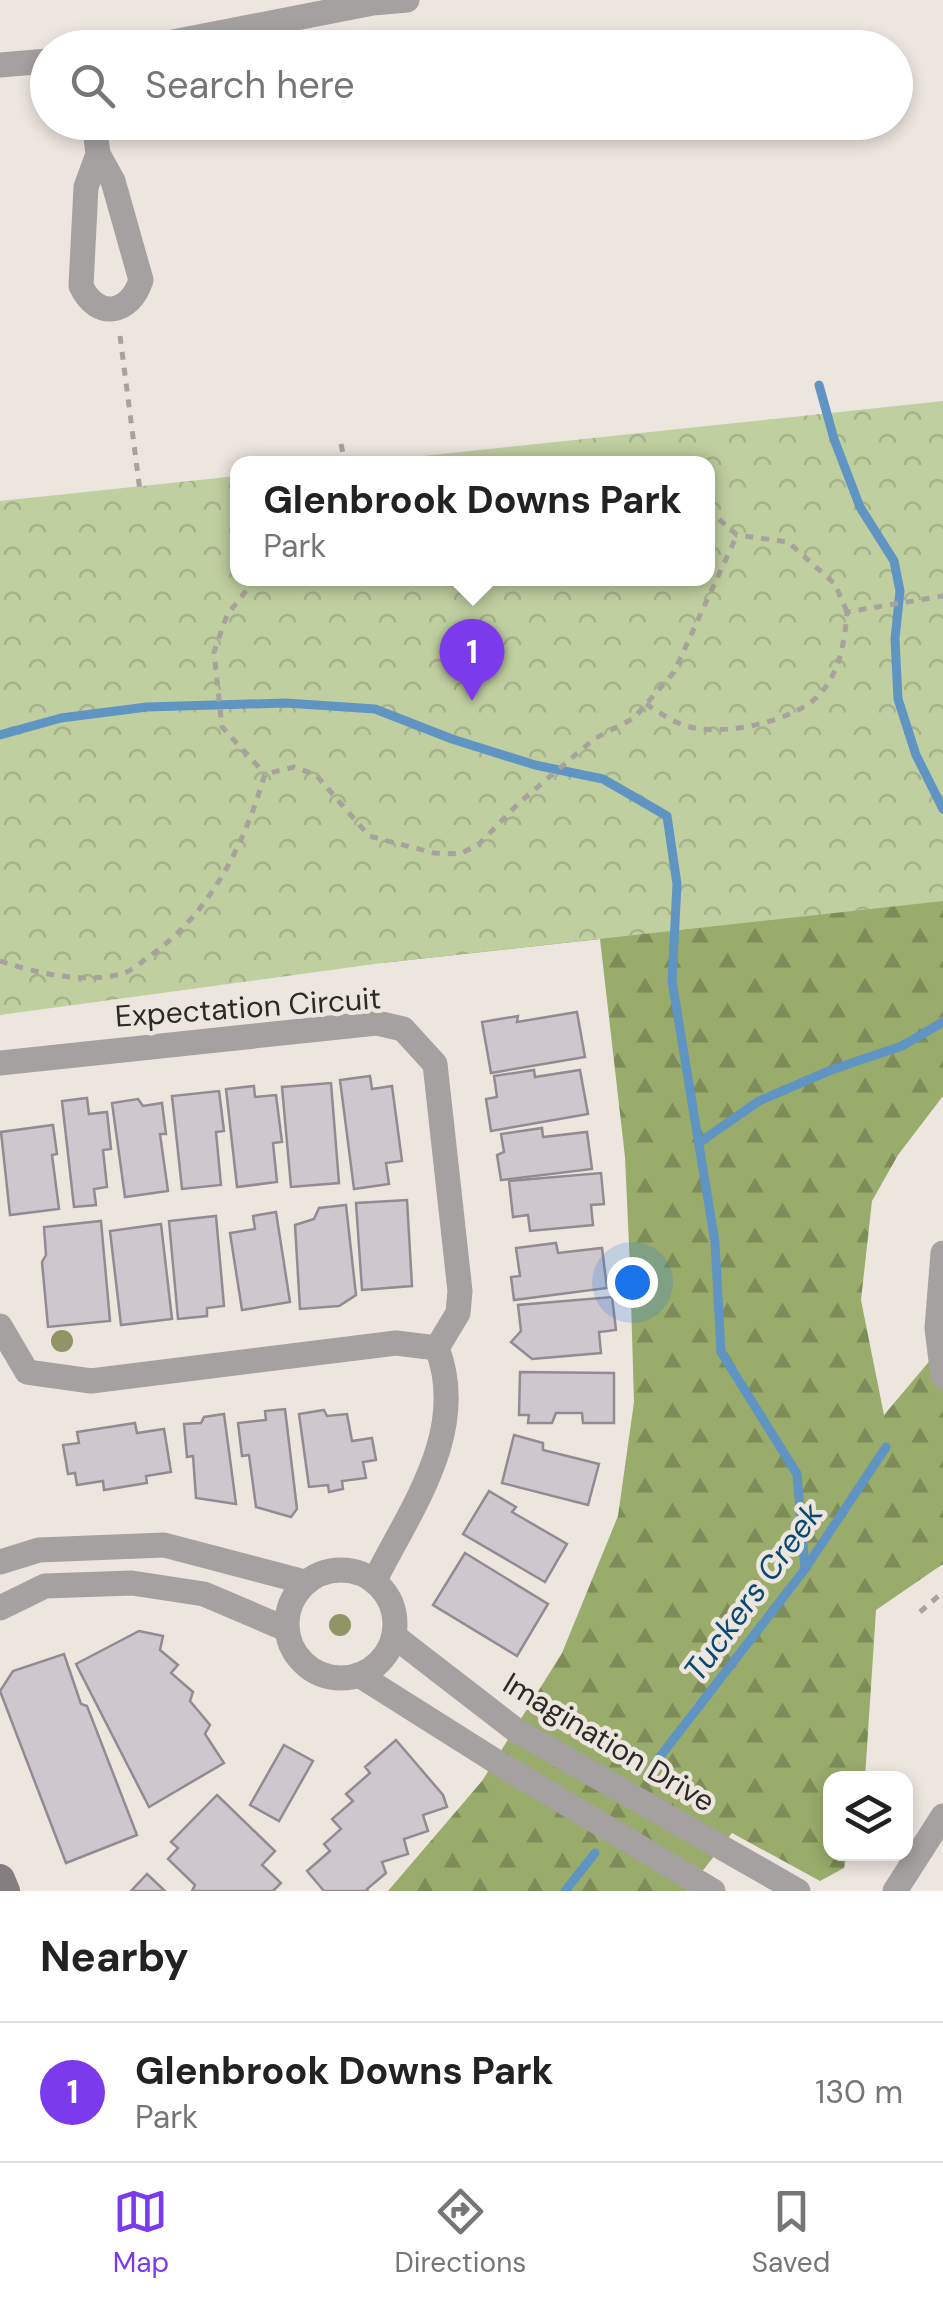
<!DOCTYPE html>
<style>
body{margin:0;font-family:"DM Sans",sans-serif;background:#f6f6f6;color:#222}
.controls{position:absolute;right:30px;bottom:30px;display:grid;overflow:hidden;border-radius:20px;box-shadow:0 5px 15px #0003}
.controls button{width:90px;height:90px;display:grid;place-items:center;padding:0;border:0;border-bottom:2px solid #e0e0e0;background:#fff;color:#222;font:50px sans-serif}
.you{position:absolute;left:632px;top:1282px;width:35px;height:35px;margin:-25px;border:8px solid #fff;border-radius:50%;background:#1a73e8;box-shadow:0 0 0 15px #1a73e833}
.badge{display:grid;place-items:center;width:65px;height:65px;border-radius:50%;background:#7c3aed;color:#fff;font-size:32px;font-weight:700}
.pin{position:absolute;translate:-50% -82px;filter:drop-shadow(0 2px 5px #0008)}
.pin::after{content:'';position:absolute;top:52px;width:35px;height:30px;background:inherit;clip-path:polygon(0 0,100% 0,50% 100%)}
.popup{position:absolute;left:230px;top:456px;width:485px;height:130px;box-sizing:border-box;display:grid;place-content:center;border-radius:20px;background:#fff;filter:drop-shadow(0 2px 8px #0005);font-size:32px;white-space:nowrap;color:#767676}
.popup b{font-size:38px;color:#222}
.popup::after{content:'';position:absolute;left:50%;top:100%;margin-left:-20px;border:20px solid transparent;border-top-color:#fff}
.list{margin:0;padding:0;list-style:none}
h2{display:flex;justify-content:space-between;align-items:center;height:130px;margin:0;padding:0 40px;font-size:42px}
h2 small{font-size:32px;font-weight:400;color:#767676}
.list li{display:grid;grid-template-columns:65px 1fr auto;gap:30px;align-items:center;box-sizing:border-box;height:140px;padding:0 40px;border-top:2px solid #e0e0e0}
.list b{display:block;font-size:38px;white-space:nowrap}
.list p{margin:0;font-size:32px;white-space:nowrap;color:#767676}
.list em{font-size:32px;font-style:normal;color:#767676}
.icon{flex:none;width:55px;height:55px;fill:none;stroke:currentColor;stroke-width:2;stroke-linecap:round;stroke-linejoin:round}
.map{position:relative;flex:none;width:943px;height:1891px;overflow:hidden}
.search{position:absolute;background:#fff;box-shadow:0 5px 15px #0003;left:30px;right:30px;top:30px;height:110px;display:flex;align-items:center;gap:25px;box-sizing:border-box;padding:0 35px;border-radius:55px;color:#767676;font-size:38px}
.sheet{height:270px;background:#fff}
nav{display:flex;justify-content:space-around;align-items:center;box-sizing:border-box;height:140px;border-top:2px solid #e0e0e0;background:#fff;font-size:28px;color:#767676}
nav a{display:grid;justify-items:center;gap:5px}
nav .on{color:#7c3aed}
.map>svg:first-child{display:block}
</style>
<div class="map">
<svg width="943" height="1891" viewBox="0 0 943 1891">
<defs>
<pattern id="forest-firs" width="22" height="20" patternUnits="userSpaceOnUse" patternTransform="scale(2.5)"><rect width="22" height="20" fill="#99ac6b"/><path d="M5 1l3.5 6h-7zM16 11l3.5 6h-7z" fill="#7d8c58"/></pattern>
<pattern id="park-crowns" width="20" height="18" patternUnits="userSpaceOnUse" patternTransform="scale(2.5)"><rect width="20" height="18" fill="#c0cfa0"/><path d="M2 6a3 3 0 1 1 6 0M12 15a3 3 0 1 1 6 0" fill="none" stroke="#a5b28a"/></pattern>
</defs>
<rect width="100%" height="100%" fill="#ede6df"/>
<polygon fill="url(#forest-firs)" points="943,401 943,1096 898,1155 872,1201 861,1300 884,1415 943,1345 943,1564 876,1610 865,1778 830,1778 830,1854 847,1854 844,1868 820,1881 732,1833 687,1891 388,1891 482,1781 562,1653 618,1516 634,1402 630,1267 625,1157 600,939 382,963"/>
<polygon fill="url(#park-crowns)" points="943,401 943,901 382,963 0,1015 0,501 237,476 237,578 707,578 707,463 357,463"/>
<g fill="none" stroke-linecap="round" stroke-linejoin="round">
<g stroke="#5f94c3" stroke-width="9">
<polyline points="819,385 834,439 860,507 894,561 900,591 895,639 898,699 916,755 943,809"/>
<polyline points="0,735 61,718 147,707 286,703 375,709 452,739 535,765 603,779 667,816 677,884 672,981 715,1242 721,1352 797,1474 805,1569"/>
<polyline points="700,1142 759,1101 831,1070 902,1046 943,1022"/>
<polyline points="655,1763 805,1569 886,1447"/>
<polyline points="565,1891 595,1853"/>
</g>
</g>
<g fill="#cec7ce" stroke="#928b92" stroke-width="2.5">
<polygon points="577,1012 585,1057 491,1073 482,1022 518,1016 517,1022"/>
<polygon points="534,1070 535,1077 580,1070 588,1114 491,1131 486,1099 497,1097 494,1076"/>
<polygon points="370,1076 372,1089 392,1086 402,1161 386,1163 389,1184 354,1189 340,1080"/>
<polygon points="331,1083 339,1183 291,1187 282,1087"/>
<polygon points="254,1086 255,1097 276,1095 282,1142 273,1143 277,1182 237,1187 226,1089"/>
<polygon points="219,1091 224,1131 216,1132 221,1185 182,1189 172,1096"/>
<polygon points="87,1098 89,1114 107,1112 111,1149 103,1150 107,1187 94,1189 96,1205 74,1207 62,1101"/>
<polygon points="138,1099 143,1106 162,1103 166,1134 160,1134 168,1191 125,1197 112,1103"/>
<polygon points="53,1125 57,1154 52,1155 59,1209 10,1215 1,1132"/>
<polygon points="542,1128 543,1137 587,1132 592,1169 501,1180 497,1155 504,1152 501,1134"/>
<polygon points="601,1173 604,1204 591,1205 593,1225 530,1231 528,1215 513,1217 509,1181"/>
<polygon points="407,1200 412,1286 362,1290 356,1203"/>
<polygon points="346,1205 356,1295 339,1306 300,1309 295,1225 314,1219 319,1208"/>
<polygon points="276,1212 290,1302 242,1310 230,1233 255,1229 253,1216"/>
<polygon points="216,1216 224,1306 207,1308 207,1316 178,1319 169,1221"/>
<polygon points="101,1221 110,1321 48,1327 42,1262 46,1255 44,1227"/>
<polygon points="161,1224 172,1319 121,1325 110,1231"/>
<polygon points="556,1243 558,1253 602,1248 607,1288 514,1300 511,1277 520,1276 516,1248"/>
<polygon points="612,1297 616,1330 599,1332 601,1353 532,1359 511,1342 521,1331 518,1305"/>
<polygon points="520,1372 614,1373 614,1423 583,1423 582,1413 556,1413 552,1423 528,1423 529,1415 519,1415"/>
<polygon points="285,1409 297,1509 291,1517 256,1507 249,1455 242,1456 238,1423 266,1420 265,1411"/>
<polygon points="324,1410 327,1416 347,1414 352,1441 372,1438 376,1460 363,1462 366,1478 342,1481 343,1489 329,1492 328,1485 309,1487 299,1414"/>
<polygon points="224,1414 236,1504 196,1498 193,1456 187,1457 184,1424 201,1423 204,1417"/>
<polygon points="135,1423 137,1433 164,1429 171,1472 146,1476 147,1483 104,1490 103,1481 77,1485 75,1473 68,1474 63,1445 79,1443 77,1432"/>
<polygon points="514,1435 543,1443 543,1450 599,1464 588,1505 502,1483"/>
<polygon points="489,1491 516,1507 512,1512 567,1544 545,1582 463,1534"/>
<polygon points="465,1553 548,1604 517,1656 433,1605"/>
<polygon points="139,1631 163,1636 160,1650 178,1665 171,1673 193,1692 190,1701 210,1725 205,1734 224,1763 149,1807 76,1664"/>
<polygon points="64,1654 81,1704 87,1706 137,1835 66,1863 0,1691 13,1671"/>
<polygon points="396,1740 443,1795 447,1807 423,1815 428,1831 404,1839 408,1854 382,1862 386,1873 367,1889 368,1891 324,1891 307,1871 330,1851 324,1844 341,1829 332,1819 353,1801 346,1794 370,1773 365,1767"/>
<polygon points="284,1745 313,1761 279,1821 250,1805"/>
<polygon points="217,1795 275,1851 262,1865 281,1883 273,1891 192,1891 195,1885 168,1859 178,1848 171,1842"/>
<polygon points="147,1874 165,1891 131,1891"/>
</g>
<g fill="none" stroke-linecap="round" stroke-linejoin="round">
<g stroke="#a7a29d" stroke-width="5" stroke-dasharray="8 8" stroke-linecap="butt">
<polyline points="120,336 140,491"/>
<polyline points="341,444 345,463"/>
<polyline points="707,509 737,535 788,542 835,584 847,612"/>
<polyline points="256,578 227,615 214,652 222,727 265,774"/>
<path d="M646 704C661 714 677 725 695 728 729 735 798 720 821 693 840 671 845 640 847 612L943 596"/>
<path d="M0 961C37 973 82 984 121 974 130 972 139 964 147 958 210 915 244 845 265 774L294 767 316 775 369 836 434 853 460 854 479 844 519 803 594 739 634 718 674 672 737 535"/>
<polyline points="920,1612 943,1592"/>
</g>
<g stroke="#a5a1a1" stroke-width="25">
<polyline points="142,48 373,3 407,0"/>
<polyline points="0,65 48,61"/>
<path d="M94 122 98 154 113 181 141 280C130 315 97 320 81 286L86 187 98 154"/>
<polyline points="0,1063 377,1023 403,1029 435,1064 460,1291 458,1313 437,1348"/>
<polyline points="943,1253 937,1328 943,1377"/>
<polyline points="0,1326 27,1372 91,1381 396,1343 437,1348"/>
<polyline points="0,1562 39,1550 164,1545 305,1582"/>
<circle cx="341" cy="1624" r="54"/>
<path d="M375 1580C411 1508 469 1431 437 1348"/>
<polyline points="0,1608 45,1586 132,1583 204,1594 286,1629"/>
<polyline points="394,1636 517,1731 798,1891"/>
<polyline points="359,1675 500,1764 713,1891"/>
<polyline points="895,1891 943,1816"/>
</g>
<polyline stroke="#857e80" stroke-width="30" points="0,1879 5,1891"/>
</g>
<g fill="#8f9567">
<circle cx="62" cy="1341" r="11"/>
<circle cx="340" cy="1625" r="11"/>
</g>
<g text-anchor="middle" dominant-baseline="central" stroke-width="9" stroke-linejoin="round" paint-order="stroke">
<g font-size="30" fill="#2c2a27" stroke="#ede6df">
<text transform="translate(248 1007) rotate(-4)">Expectation Circuit</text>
<text transform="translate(609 1742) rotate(31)">Imagination Drive</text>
</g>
<g font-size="32" font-style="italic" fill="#084875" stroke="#ede6df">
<text transform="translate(753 1592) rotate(-54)">Tuckers Creek</text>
</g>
</g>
</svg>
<div class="controls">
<button><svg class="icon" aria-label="layers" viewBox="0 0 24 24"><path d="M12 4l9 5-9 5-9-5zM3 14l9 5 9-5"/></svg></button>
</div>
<div class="you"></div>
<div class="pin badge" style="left:472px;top:701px">1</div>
<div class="popup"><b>Glenbrook Downs Park</b>Park</div>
<div class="search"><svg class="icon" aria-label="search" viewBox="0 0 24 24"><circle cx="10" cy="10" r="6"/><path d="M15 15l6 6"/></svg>Search here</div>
</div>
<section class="sheet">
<h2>Nearby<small></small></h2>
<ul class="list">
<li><span class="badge">1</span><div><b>Glenbrook Downs Park</b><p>Park</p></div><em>130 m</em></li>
</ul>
</section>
<nav>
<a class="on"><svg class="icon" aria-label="map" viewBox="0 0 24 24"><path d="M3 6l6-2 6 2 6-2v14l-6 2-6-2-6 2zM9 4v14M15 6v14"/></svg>Map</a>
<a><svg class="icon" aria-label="directions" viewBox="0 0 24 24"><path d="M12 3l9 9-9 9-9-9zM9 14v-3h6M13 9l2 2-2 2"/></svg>Directions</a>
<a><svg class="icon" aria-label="saved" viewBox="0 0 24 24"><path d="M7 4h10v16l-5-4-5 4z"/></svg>Saved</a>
</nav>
